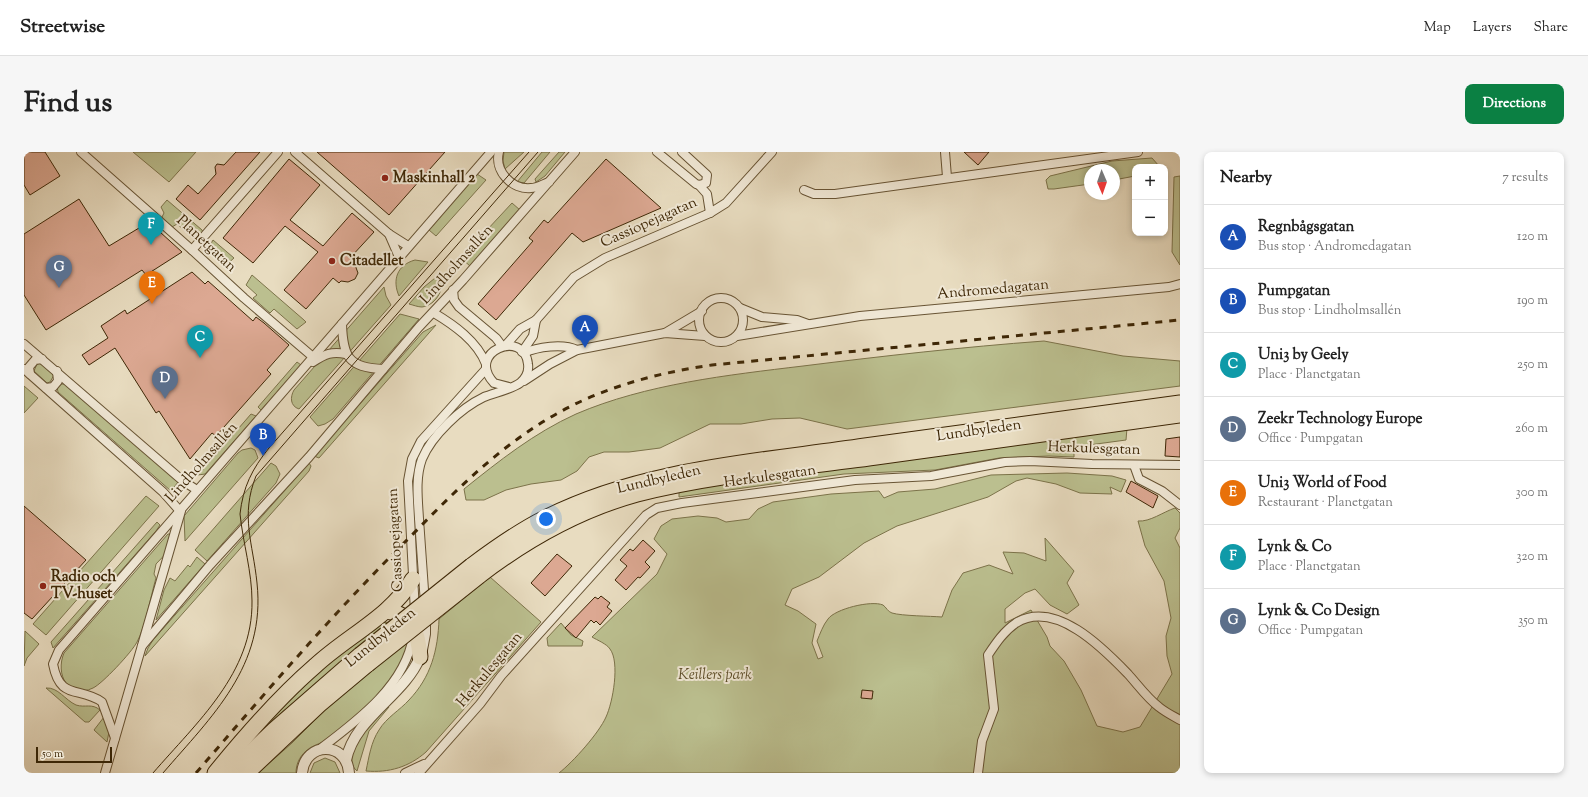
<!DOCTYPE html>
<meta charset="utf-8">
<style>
body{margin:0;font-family:"Sorts Mill Goudy",serif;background:#f6f6f6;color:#222}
.controls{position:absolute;right:12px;top:12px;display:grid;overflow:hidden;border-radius:8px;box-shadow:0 2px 6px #0003}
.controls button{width:36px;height:36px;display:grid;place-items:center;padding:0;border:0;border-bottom:1px solid #e0e0e0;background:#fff;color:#222;font:20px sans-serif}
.compass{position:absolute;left:1060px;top:12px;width:36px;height:36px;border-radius:50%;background:#fff;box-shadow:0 2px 6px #0003;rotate:178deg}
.scale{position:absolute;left:12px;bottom:10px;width:76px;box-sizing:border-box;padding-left:4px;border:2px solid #3e2706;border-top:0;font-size:11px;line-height:14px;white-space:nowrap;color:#3e2706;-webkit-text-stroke:3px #f0e8d6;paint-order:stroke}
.you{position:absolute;left:522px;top:367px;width:14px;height:14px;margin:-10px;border:3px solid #fff;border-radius:50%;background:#1a73e8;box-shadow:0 0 0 6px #1a73e833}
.badge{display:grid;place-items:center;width:26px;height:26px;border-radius:50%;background:#0b8043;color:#fff;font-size:13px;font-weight:700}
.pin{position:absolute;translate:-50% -33px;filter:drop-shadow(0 1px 2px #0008)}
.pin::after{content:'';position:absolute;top:21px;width:14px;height:12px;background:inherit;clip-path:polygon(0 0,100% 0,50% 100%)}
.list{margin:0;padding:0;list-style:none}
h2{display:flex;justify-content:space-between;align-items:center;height:52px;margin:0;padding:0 16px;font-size:17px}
h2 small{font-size:13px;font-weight:400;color:#767676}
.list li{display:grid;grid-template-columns:26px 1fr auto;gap:12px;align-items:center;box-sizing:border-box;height:64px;padding:0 16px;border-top:1px solid #e0e0e0}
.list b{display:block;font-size:15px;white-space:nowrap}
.list p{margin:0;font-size:13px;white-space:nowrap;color:#767676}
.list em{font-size:13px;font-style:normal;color:#767676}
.map{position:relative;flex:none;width:1156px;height:621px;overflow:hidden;border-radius:8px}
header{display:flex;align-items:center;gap:24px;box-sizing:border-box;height:56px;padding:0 20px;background:#fff;border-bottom:1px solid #e0e0e0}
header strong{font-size:19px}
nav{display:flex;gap:22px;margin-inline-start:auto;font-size:14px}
.intro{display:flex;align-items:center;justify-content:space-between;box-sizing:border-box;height:96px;padding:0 24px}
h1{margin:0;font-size:28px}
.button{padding:10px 18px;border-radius:8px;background:#0b8043;color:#fff;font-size:14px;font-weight:700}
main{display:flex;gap:24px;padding:0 24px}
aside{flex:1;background:#fff;border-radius:8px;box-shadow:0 2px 6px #0003}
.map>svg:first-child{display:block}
</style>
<header>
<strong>Streetwise</strong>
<nav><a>Map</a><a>Layers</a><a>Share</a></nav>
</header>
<div class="intro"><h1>Find us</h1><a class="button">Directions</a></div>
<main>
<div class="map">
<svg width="1156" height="621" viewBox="0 0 1156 621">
<rect width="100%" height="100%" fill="#e8dcc0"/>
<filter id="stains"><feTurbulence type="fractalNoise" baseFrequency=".005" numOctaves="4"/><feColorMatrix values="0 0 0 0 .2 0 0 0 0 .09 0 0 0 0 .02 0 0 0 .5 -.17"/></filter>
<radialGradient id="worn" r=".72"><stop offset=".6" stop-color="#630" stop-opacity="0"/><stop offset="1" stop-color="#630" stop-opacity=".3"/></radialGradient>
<g fill="#bbbf8f" stroke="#7c734a">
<polygon points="109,0 172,0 145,30"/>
<polygon points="480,0 500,0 481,17 479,9"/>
<polygon points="518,0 526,0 500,31 493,30"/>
<polygon points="535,0 541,0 521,24 512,30 511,27"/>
<polygon points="1128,6 1135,14 1111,15 1111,24 1090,28 1090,18 1066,18 1066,32 1030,37 1024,37 1022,28 1026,24 1088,9"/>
<polygon points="453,22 462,28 412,84 405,78"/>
<polygon points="1156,24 1156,113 1148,100 1150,25"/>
<polygon points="143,48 178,78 179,80 172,86 169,86 153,72 148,75 139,67 138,65 140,61 137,55"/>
<polygon points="488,51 496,58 446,114 437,106"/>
<polygon points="189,88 210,106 201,114 184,100 184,97"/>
<path d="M391 108 404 110 375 144C368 128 373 113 391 108Z"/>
<path d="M416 122C422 135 413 153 398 155 394 155 389 153 385 152L400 135Z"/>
<polygon points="228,123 280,168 282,170 273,177 250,157 246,161 229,146 233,143 222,133"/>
<path d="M360 135 362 144 367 153 275 257C266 254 266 245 270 238Z"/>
<polygon points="376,162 395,167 309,267 301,272 294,274 286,265"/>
<polygon points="412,173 295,306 290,304 399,180"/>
<path d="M1020 189 1099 204 1156 209V234L823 277 776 266 748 267 717 272H686L636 296 605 300H580L565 305 553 319 537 328 507 332 482 338 460 348H442L440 337C475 309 510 281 552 262 622 232 704 223 779 214 859 204 939 195 1020 189Z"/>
<polygon points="273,210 277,213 237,258 234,255"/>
<polygon points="17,211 30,223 26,230 23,231 10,219 13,212"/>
<polygon points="36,232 41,232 154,330 147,339 34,240 33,235"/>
<polygon points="0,234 14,246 0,261"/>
<polygon points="227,262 232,264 181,322 174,323"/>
<polygon points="1103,276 1102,288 1050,295 1050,305 1025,304 975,306 911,318 820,322 655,345 655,340 689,333"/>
<polygon points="227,296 231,298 234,306 161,389 160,364 214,301 218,298"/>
<polygon points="247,311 252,314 256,322 252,331 183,409 171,398"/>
<polygon points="285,311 287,314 285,319 121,504 124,496 129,488"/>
<path d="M1043 321 1088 324 1102 328 1097 340 1086 335 1088 342 1056 341 1032 332 1003 326 992 329 964 345 873 374 840 391 795 425 768 437 761 453 774 459 792 472 788 491 794 507 799 505 793 489C796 482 799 473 804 467 811 457 847 448 859 453 862 455 864 460 868 461 878 464 906 464 918 465L928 438 939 421 965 413 989 422 979 400 1000 401 1022 409 1021 386 1050 419 1043 431 1055 453 1043 462 1026 453 1011 437 1001 441 981 457V471L1007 458 1023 485 1026 494 1040 509 1057 538 1073 574 1099 580 1116 575 1148 522 1143 504 1142 484 1147 466 1140 429 1121 394 1114 369C1126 370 1139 360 1151 356L1156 361V376L1151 386 1156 396V621H535C549 610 575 581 582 565 589 550 596 510 586 497 583 492 573 488 568 485L633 422 643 402 630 387 637 374 648 367 674 364 693 366 702 370 725 367 734 357 749 350 807 342 855 339 860 346 874 340 911 337 967 323Z"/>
<polygon points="122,344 135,354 22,483 9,472"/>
<polygon points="133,370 136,373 132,379 29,496 27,490"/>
<path d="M144 382H146L152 391 132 412 130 422 132 426C127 443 121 476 113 490 108 500 78 532 69 536 44 548 31 522 40 501Z"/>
<polygon points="173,405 181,412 132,468 140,438 146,426 151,429 164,413 166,415"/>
<path d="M466 425 517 470 402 600C385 615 365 621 342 619 345 605 347 590 355 578 362 566 376 558 385 548 407 525 414 498 415 467Z"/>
<polygon points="366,470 256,562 228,589 225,587 282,528 355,471"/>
<polygon points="537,471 547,483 559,489 558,494 524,494 523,486"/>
<polygon points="1,479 15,492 3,506 0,514"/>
<path d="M385 489C382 522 328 571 301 589 295 592 287 594 282 599 275 605 272 613 272 621H234L268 591 309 550Z"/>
<path d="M22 536C34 535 41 548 52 553 61 556 68 551 76 558L65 570H61Z"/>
<path d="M365 555 345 579 333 619C314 604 351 563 365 555Z"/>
<polygon points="80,565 85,580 83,590 70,578"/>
<polygon points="301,606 311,610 316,621 286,621 290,611"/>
</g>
<g fill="#dca892" stroke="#3e2706">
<polygon points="0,0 21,0 36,24 6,43 0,33"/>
<polygon points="212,0 236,0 176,68 152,47 164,33 174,42 192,22 191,15 193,12 200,13"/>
<polygon points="293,0 421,0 365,63"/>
<polygon points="940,0 965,0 954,13"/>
<polygon points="265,7 296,33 266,68 299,94 328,61 350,80 326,106 333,111 331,113 334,121 331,127 324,130 317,129 315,131 309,126 282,157 260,138 294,100 261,74 229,111 199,86"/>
<polygon points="582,7 637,56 559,90 548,81 472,168 454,152 509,89 505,86 520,68 524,71"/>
<polygon points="55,47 85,94 125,70 158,100 122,123 118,118 22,178 0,143 0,82"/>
<polygon points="168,120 181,132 184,129 229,169 232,165 240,171 265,193 243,218 247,222 192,284 188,281 166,307 135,259 132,261 91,196 65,213 58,203 84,186 77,174 101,158 103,162"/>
<polygon points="1156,285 1156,305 1141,304 1142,287"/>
<polygon points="1107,329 1134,344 1129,356 1102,340"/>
<polygon points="0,354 62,408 8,467 0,461"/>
<polygon points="619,388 631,399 621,410 626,415 616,426 614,425 602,438 591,428 603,414 596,408 606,397 609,399"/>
<polygon points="533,402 548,414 521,444 507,431"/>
<polygon points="577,444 586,451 583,455 588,459 576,473 572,469 570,471 567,468 552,486 541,476 571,445 574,447"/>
<polygon points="838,538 849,539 848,547 837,546"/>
</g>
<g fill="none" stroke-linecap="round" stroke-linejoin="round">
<defs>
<g id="minor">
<polyline points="57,0 168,98 220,146 289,205"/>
<polyline points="271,0 365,82 384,94"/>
<path d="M475 0C470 19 488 38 507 36 513 36 519 32 525 30"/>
<polyline points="633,0 672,32 675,33 682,31 683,23 658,0"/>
<polyline points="921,0 923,25"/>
<polyline points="675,33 683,42 686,61"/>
<polyline points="780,38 790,42 811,42 1114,0"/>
<polyline points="365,82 375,105"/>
<polyline points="168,98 254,0"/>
<polyline points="429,138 430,148 435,155 472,186 478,194"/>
<circle cx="697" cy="168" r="22"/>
<polyline points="716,156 738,165 773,168 784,172"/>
<path d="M410 161C430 173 453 189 462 212"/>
<path d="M318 172C319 204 324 216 359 217"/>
<polyline points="641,181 678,159"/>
<polyline points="713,184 836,164 1145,135 1156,132"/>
<polyline points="0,192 159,329 173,338"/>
<polyline points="481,194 496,177 512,168 550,125 581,106 686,61 702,51 748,0"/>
<polyline points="498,200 509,184 512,168"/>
<path d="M500 201C513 195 539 191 553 198"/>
<path d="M289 210C301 202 308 199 322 202"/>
<polyline points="0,217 139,340 155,358"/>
<polyline points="6,222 5,215 11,208 18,207"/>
<polyline points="500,229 526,212 553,198 641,181 681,184"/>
<polyline points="22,236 29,235 34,229 33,219"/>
<polyline points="1110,313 1115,327 1138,339 1156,353"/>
<path d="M401 452C399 424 397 396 395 367 394 348 391 326 398 307 408 283 437 256 460 245 470 241 488 237 496 231 502 226 505 219 504 212 500 176 441 200 470 231L485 235"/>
<polyline points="391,460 384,329 388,307 397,289 462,217"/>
<polyline points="118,494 186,413 285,305 395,175 439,128 551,0"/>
<polyline points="399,498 402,482 402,466"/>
<path d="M91 586 78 550C55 534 36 549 29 512L35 498 467 0"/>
<path d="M296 597C333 569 382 533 389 484"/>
<polyline points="81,621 157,359"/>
<polyline points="381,621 400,612"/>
<polyline points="395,621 456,552 477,524 622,363 633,356 658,351 831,328 907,324 981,310 1006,309 1068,312 1156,313"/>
<path d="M954 621 958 589 970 557 964 503C972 491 980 479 992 471 1031 447 1079 496 1104 522 1114 533 1123 546 1135 555 1141 560 1149 564 1156 568"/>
</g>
<g id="tertiary">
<path d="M322 608C331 565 380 544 396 505"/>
<path d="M278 621C281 589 323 589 325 621"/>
</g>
<g id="motorway">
<path d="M447 414C471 396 495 379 521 366 620 316 733 310 841 294 946 280 1051 265 1156 251"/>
<path d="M455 424C502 388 555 358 613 342 691 322 773 316 852 305 953 291 1055 277 1156 263"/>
<path d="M362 459C389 462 394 480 396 505"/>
<path d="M191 621C222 583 254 546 291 514 323 484 366 465 389 427"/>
<polyline points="205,621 250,578 336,503"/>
<polyline points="223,621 295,553 344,512"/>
</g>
</defs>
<use href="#minor" stroke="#685434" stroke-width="10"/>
<use href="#tertiary" stroke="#685434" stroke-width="12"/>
<use href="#motorway" stroke="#3e2706" stroke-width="17"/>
<use href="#minor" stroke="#f0e8d6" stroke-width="8"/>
<use href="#tertiary" stroke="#f0e8d6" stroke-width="10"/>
<use href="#motorway" stroke="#e8dcc0" stroke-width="15"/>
<g stroke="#3e2706" stroke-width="1">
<path d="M129 621C173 570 229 521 228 449 228 420 219 391 216 362 219 335 228 317 245 296L505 0"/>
<path d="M139 621C188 564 242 514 233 431 229 391 216 364 232 324L514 0"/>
</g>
<path stroke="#3e2706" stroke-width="3" stroke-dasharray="7 7" stroke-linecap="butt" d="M172 621C243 539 311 459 388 383 431 339 474 296 527 265 576 236 632 221 688 213L1156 168"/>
<defs>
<g id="motorway-bridge">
<polyline points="336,503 447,414"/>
<polyline points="344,512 455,424"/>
</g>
</defs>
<use href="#motorway-bridge" stroke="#3e2706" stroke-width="17" stroke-linecap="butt"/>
<use href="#motorway-bridge" stroke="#e8dcc0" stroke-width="15"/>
</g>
<g fill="#8f2418" stroke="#f0e8d6" stroke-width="1.5">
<circle cx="361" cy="26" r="4"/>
<circle cx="308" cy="109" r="4"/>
<circle cx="19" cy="434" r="4"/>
</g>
<g text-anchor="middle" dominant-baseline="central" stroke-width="4" stroke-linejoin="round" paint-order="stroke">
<g font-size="15" font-weight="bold" fill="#3e2706" stroke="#f0e8d6" text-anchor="start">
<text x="369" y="26">Maskinhall 2</text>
<text x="316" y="109">Citadellet</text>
<text x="27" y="425">Radio och<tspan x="27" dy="17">TV-huset</tspan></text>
</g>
<g font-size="15" fill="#3e2706" stroke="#f0e8d6">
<text transform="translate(625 71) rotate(-24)">Cassiopejagatan</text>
<text transform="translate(182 92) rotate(43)">Planetgatan</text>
<text transform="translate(433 113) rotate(-48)">Lindholmsallén</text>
<text transform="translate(969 138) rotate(-5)">Andromedagatan</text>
<text transform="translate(955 279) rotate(-8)">Lundbyleden</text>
<text transform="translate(1070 297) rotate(2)">Herkulesgatan</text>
<text transform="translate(178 311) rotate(-49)">Lindholmsallén</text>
<text transform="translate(746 325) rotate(-8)">Herkulesgatan</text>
<text transform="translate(635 328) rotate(-13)">Lundbyleden</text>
<text transform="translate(372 388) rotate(-93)">Cassiopejagatan</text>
<text transform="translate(357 486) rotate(-39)">Lundbyleden</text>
<text transform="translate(466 518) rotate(-50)">Herkulesgatan</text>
</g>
<g font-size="15" font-style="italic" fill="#5d4d28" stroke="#f0e8d6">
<text x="691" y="523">Keillers park</text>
</g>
</g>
<rect width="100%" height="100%" filter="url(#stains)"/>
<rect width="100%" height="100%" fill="url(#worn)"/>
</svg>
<div class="controls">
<button>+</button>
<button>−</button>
</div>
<svg class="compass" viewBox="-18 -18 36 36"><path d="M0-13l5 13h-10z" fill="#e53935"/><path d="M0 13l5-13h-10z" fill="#767676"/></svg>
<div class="scale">50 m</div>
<div class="you"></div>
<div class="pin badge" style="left:561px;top:196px;background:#1a4fb4">A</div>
<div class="pin badge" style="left:239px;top:304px;background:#1a4fb4">B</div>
<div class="pin badge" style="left:176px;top:206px;background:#0f9aa8">C</div>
<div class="pin badge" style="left:141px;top:247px;background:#5c6f8a">D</div>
<div class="pin badge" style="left:128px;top:152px;background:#e8710a">E</div>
<div class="pin badge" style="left:127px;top:93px;background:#0f9aa8">F</div>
<div class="pin badge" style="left:35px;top:136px;background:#5c6f8a">G</div>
</div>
<aside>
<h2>Nearby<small>7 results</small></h2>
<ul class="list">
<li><span class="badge" style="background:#1a4fb4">A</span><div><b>Regnbågsgatan</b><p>Bus stop · Andromedagatan</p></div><em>120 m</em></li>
<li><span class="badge" style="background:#1a4fb4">B</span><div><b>Pumpgatan</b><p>Bus stop · Lindholmsallén</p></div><em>190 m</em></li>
<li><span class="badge" style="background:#0f9aa8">C</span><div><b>Uni3 by Geely</b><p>Place · Planetgatan</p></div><em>250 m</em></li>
<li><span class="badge" style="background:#5c6f8a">D</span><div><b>Zeekr Technology Europe</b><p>Office · Pumpgatan</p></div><em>260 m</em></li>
<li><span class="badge" style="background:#e8710a">E</span><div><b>Uni3 World of Food</b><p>Restaurant · Planetgatan</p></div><em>300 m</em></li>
<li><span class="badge" style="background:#0f9aa8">F</span><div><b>Lynk &amp; Co</b><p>Place · Planetgatan</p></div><em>320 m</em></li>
<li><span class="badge" style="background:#5c6f8a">G</span><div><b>Lynk &amp; Co Design</b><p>Office · Pumpgatan</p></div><em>350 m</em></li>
</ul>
</aside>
</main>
